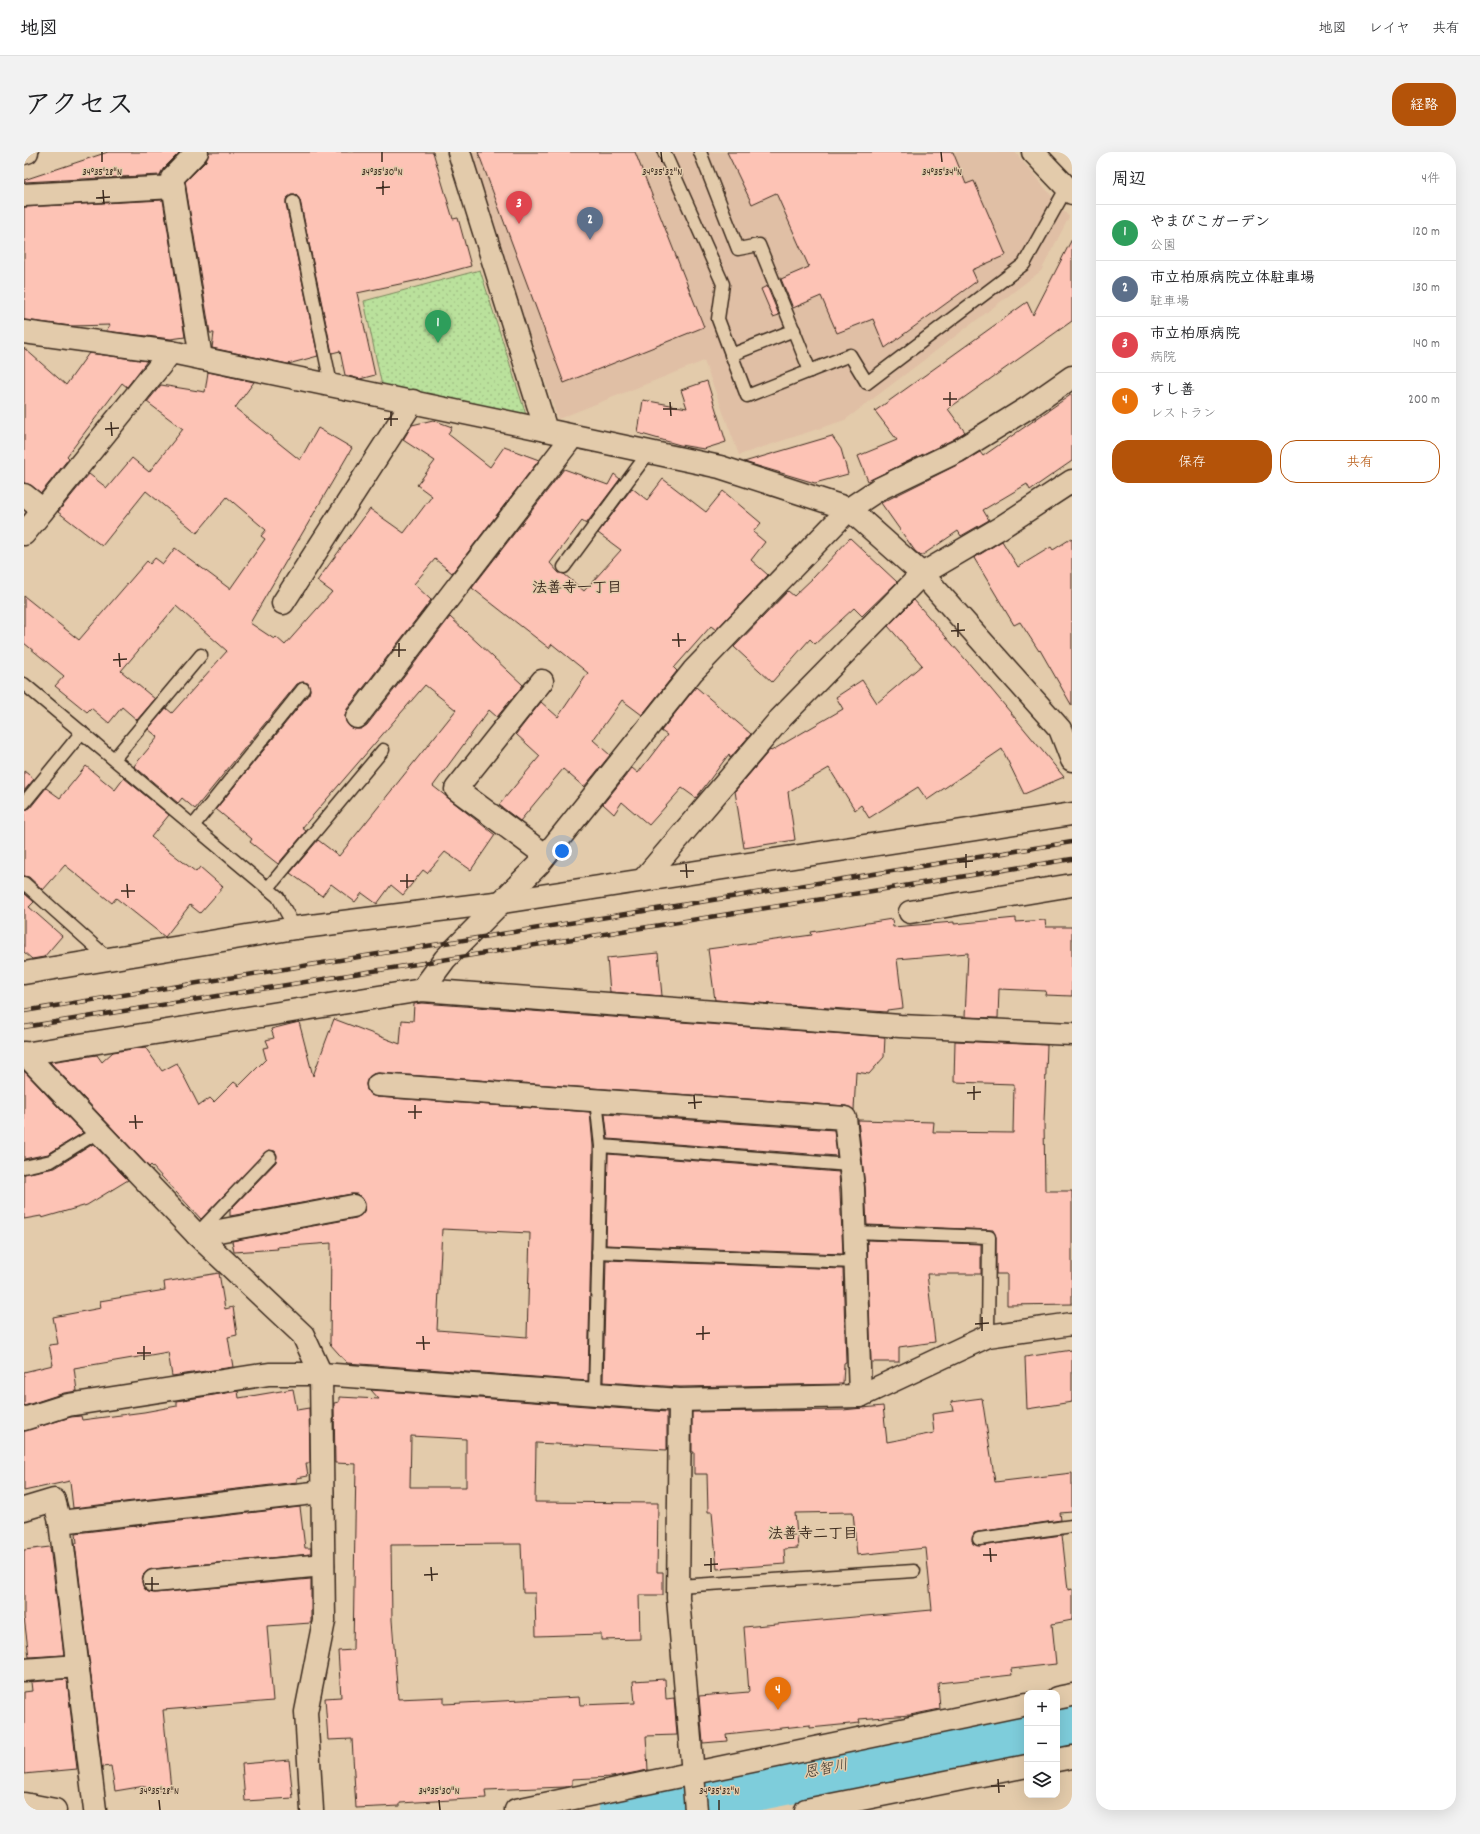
<!DOCTYPE html>
<html lang="ja">
<meta charset="utf-8">
<style>
body{margin:0;font-family:Dekko,"Klee One",sans-serif;background:#f2f2f2;color:#202124}
.controls{position:absolute;right:12px;bottom:12px;display:grid;overflow:hidden;border-radius:8px;box-shadow:0 4px 16px #0002}
.controls button{width:36px;height:36px;display:grid;place-items:center;padding:0;border:0;border-bottom:1px solid #e0e0e0;background:#fff;color:#202124;font:20px sans-serif}
.you{position:absolute;left:538px;top:699px;width:14px;height:14px;margin:-10px;border:3px solid #fff;border-radius:50%;background:#1a73e8;box-shadow:0 0 0 6px #1a73e833}
.badge{display:grid;place-items:center;width:26px;height:26px;border-radius:50%;background:#b45309;color:#fff;font-size:13px;font-weight:700}
.pin{position:absolute;translate:-50% -33px;filter:drop-shadow(0 1px 2px #0008)}
.pin::after{content:'';position:absolute;top:21px;width:14px;height:12px;background:inherit;clip-path:polygon(0 0,100% 0,50% 100%)}
.list{margin:0;padding:0;list-style:none}
h2{display:flex;justify-content:space-between;align-items:center;height:52px;margin:0;padding:0 16px;font-size:17px}
h2 small{font-size:13px;font-weight:400;color:#757577}
.list li{display:grid;grid-template-columns:26px 1fr auto;gap:12px;align-items:center;box-sizing:border-box;height:56px;padding:0 16px;border-top:1px solid #e0e0e0}
.list b{display:block;font-size:15px;white-space:nowrap}
.list p{margin:0;font-size:13px;white-space:nowrap;color:#757577}
.list em{font-size:13px;font-style:normal;color:#757577}
.actions{display:flex;gap:8px;padding:12px 16px}
.actions a{flex:1;padding:9px 0;border:1px solid #b45309;border-radius:16px;text-align:center;font-size:14px;color:#b45309}
.actions .main{background:#b45309;color:#fff}
.icon{flex:none;width:22px;height:22px;fill:none;stroke:currentColor;stroke-width:2;stroke-linecap:round;stroke-linejoin:round}
.map{position:relative;flex:none;width:1048px;height:1658px;overflow:hidden;border-radius:16px}
header{display:flex;align-items:center;gap:24px;box-sizing:border-box;height:56px;padding:0 20px;background:#fff;border-bottom:1px solid #e0e0e0}
header strong{font-size:19px}
nav{display:flex;gap:22px;margin-inline-start:auto;font-size:14px}
.intro{display:flex;align-items:center;justify-content:space-between;box-sizing:border-box;height:96px;padding:0 24px}
h1{margin:0;font-size:28px}
.button{padding:10px 18px;border-radius:16px;background:#b45309;color:#fff;font-size:14px;font-weight:700}
main{display:flex;gap:24px;padding:0 24px}
aside{flex:1;background:#fff;border-radius:16px;box-shadow:0 4px 16px #0002}
.map>svg:first-child{display:block}
</style>
<header>
<strong>地図</strong>
<nav><a>地図</a><a>レイヤ</a><a>共有</a></nav>
</header>
<div class="intro"><h1>アクセス</h1><a class="button">経路</a></div>
<main>
<div class="map">
<svg width="1048" height="1658" viewBox="0 0 1048 1658">
<defs>
<pattern id="park-dots" width="8" height="8" patternUnits="userSpaceOnUse"><rect width="8" height="8" fill="#bae19c"/><path d="M2 2h.1M6 6h.1" fill="none" stroke="#a1c186" stroke-width="1.8" stroke-linecap="round"/></pattern>
</defs>
<rect width="100%" height="100%" fill="#e3cbab"/>
<filter id="ink" filterUnits="userSpaceOnUse"><feTurbulence type="fractalNoise" baseFrequency=".025" numOctaves="2"/><feDisplacementMap in="SourceGraphic" scale="8" xChannelSelector="R" yChannelSelector="G"/><feConvolveMatrix kernelMatrix="1 2 1 2 8 2 1 2 1" color-interpolation-filters="sRGB"/></filter>
<g filter="url(#ink)">
<polygon fill="#e0bfa5" points="444,0 991,0 1045,65 1017,119 821,268 715,303 680,209 534,267"/>
<polygon fill="url(#park-dots)" stroke="#7a865d" points="456,118 503,266 358,234 340,149"/>
<g fill="none" stroke-linecap="round" stroke-linejoin="round">
<g stroke="#7ecddb" stroke-width="54">
<polyline points="1033,1571 1048,1568"/>
<polyline points="602,1658 1003,1577"/>
</g>
</g>
<g fill="#fdc3b5" stroke="#3b2a1e" fill-rule="evenodd">
<polygon points="84,0 156,0 139,17 136,23 0,30 0,28"/>
<polygon points="185,0 409,0 429,67 434,66 447,114 395,128 333,141 351,223 336,227 321,223 316,199 308,201 276,48 272,43 267,43 262,47 262,52 294,204 264,212 188,196 190,181 186,181 161,30 182,9"/>
<polygon points="454,0 611,0 680,175 540,231"/>
<polygon points="703,0 929,0 942,32 950,29 982,103 948,118 953,129 861,196 849,167 813,181 797,144 769,156 757,127 785,115 752,41 728,52"/>
<polygon points="139,48 161,185 147,187 82,179 86,173 47,174 0,168 0,55"/>
<polygon points="1048,87 1048,169 924,257 941,280 928,288 844,329 834,304 873,288 851,259 1003,150 1009,163"/>
<polygon points="743,134 755,163 749,165 737,137"/>
<polygon points="0,196 42,233 65,201 123,209 103,235 98,231 43,304 45,306 17,341 7,333 0,331"/>
<polygon points="184,220 230,230 211,256 276,308 294,276 328,296 226,471 250,487 252,485 261,493 308,440 293,429 346,357 380,381 408,344 393,333 411,309 379,288 388,273 409,268 428,275 424,282 466,315 480,295 515,308 428,421 411,407 390,432 407,448 323,557 321,563 322,570 326,575 331,577 337,577 343,573 426,465 499,533 473,565 465,558 409,634 471,683 447,718 421,700 403,721 399,718 379,743 367,733 353,752 338,741 331,750 307,732 298,744 266,721 294,688 315,704 432,558 401,533 278,676 282,679 254,712 226,690 228,687 192,657 285,542 286,538 284,531 280,530 273,532 171,657 158,646 154,651 110,614 134,585 124,577 142,556 148,561 203,499 152,454 97,519 131,547 113,568 98,555 85,571 67,556 63,560 31,534 40,524 0,491 0,444 55,488 123,409 126,412 131,406 139,412 151,396 206,437 241,387 237,384 242,378 203,345 173,381 122,339 78,394 34,360 65,322 83,336 108,306 125,320 159,277 123,250 137,233 181,240"/>
<polygon points="683,229 702,290 680,297 656,293 614,281 619,248 663,256 657,238"/>
<polygon points="1048,242 1048,309 1006,338 1003,332 959,358 965,368 937,384 934,379 897,404 891,399 857,351 939,310 956,300 959,304"/>
<polygon points="808,284 817,297 824,322 791,331 720,310"/>
<polygon points="540,317 584,333 590,322 596,327 562,372 558,369 526,411 535,421 540,422 560,439 597,398 574,381 608,336 623,348 639,327 682,360 699,339 737,371 729,380 741,390 727,408 744,423 692,478 687,474 650,516 653,519 618,563 598,548 569,588 586,603 560,635 539,617 496,669 475,653 516,604 492,582 517,550 534,565 564,521 528,492 525,496 448,436"/>
<polygon points="826,386 873,430 838,464 830,456 791,492 786,487 748,530 710,495 764,439 770,444 790,425"/>
<polygon points="1048,386 1048,554 1016,498 1015,499 996,470 990,473 950,406 978,389 994,415 1027,395 1029,398"/>
<polygon points="890,448 967,537 1040,625 1000,642 978,597 903,648 894,635 845,666 837,653 831,658 805,616 764,640 771,688 720,696 711,639 746,598 747,599 819,557 812,545 838,528 853,551 898,513 864,474"/>
<polygon points="672,535 727,582 706,606 705,602 672,646 658,636 625,673 598,650 590,662 579,652 608,616 614,621 643,583 637,579"/>
<polygon points="62,614 91,638 100,626 145,663 127,685 172,720 176,715 199,735 176,761 166,753 141,785 92,746 88,751 41,713 19,738 5,725 0,724 0,658 6,656 22,636 36,646"/>
<polygon points="0,619 10,627 0,639"/>
<polygon points="0,741 10,750 5,755 38,784 20,805 8,807 0,800"/>
<polygon points="992,766 992,770 1021,768 1022,775 1048,775 1048,844 1021,843 1022,839 975,837 974,866 941,865 944,801 873,807 879,856 863,858 863,860 691,848 684,797 788,783 787,780 868,767 869,775 930,770 930,772"/>
<polygon points="634,801 638,844 586,840 583,806"/>
<path d="M398 851 861 885 860 905 845 922 832 920 830 958 822 954 355 921 349 922 344 926 342 932 343 938 347 943 353 945 566 960 569 994 564 1229 323 1211 306 1192 307 1091 253 1095 254 1097 210 1100 208 1089 332 1066 337 1063 341 1058V1051L338 1046 333 1042H327L206 1064V1058L252 1010 253 1003 251 999 244 998 177 1067 127 1013 125 1015 26 910 73 903 78 910 89 900 121 895 138 919 153 911 175 954 186 946 190 950 210 930 215 934 242 907 239 896 245 895 242 888 250 886 247 877 275 870 289 924 310 867 376 892 378 868 389 869 390 852ZM418 1077 506 1081 503 1185 413 1178Z"/>
<polygon points="931,889 1023,893 1020,971 1021,1039 1048,1039 1048,1152 983,1153 983,1122 972,1122 972,1085 969,1078 843,1073 841,1035 834,968 910,970 909,980 989,981 990,932 930,930"/>
<polygon points="0,919 59,981 24,1002 0,1007"/>
<polygon points="581,962 810,978 813,1004 584,987"/>
<polygon points="69,992 104,1028 63,1053 18,1066 17,1064 0,1067 0,1022 31,1016"/>
<polygon points="584,1002 815,1020 819,1102 582,1093"/>
<polygon points="843,1088 957,1092 957,1122 903,1122 911,1190 875,1195 875,1210 847,1210"/>
<polygon points="582,1108 819,1117 822,1210 820,1211 819,1232 656,1235 579,1230"/>
<polygon points="195,1121 201,1157 209,1155 213,1183 204,1185 209,1215 148,1224 144,1200 50,1216 53,1239 40,1241 0,1254 0,1220 29,1213 25,1193 34,1192 29,1165 77,1156 76,1149 141,1138 140,1130"/>
<polygon points="1048,1198 1048,1250 1003,1257 1001,1205"/>
<polygon points="269,1237 273,1258 285,1256 286,1311 282,1311 284,1324 273,1326 273,1330 49,1356 46,1329 0,1339 0,1279 47,1265 57,1264 58,1268 120,1260 153,1254 153,1249 214,1239 215,1246"/>
<path d="M347 1238 643 1260V1298L512 1291 511 1350 634 1351 633 1420H639V1443H615L616 1487 577 1488V1482L512 1484 511 1441H499L497 1392 367 1393 368 1468 374 1547 420 1545V1552L555 1545 556 1553 611 1551 609 1529 641 1527 642 1547 650 1546 653 1583 622 1584 624 1618 588 1625 548 1627V1634L541 1635 461 1638 462 1646 376 1651V1654L332 1656 328 1587 304 1588 301 1546 317 1545 314 1499 329 1498 332 1312 311 1311 310 1251 315 1250V1245L355 1247ZM387 1284 442 1287V1335H386Z"/>
<polygon points="958,1246 971,1330 1048,1321 1048,1360 1036,1361 1037,1368 954,1380 950,1381 948,1388 949,1392 956,1394 1038,1383 1044,1438 1048,1437 1048,1468 1028,1472 1032,1512 987,1517 988,1523 914,1531 916,1557 886,1563 835,1567 836,1571 786,1576 786,1573 702,1582 703,1589 679,1591 675,1544 725,1540 720,1475 908,1458 902,1396 833,1403 829,1360 771,1361 774,1396 760,1397 761,1412 693,1417 688,1360 684,1360 683,1322 670,1322 670,1300 668,1300 668,1260 819,1258 859,1254 863,1290 910,1281 908,1262 929,1259 927,1250"/>
<polygon points="276,1355 281,1396 287,1396 287,1402 129,1417 123,1419 119,1423 118,1430 120,1436 124,1440 131,1441 287,1427 287,1471 243,1474 249,1549 139,1558 147,1637 121,1640 121,1634 91,1639 87,1614 78,1615 51,1391 53,1391 52,1381"/>
<polygon points="26,1395 40,1503 5,1505 0,1465 0,1398"/>
<polygon points="43,1527 53,1617 0,1622 0,1540 8,1539 7,1530"/>
<polygon points="265,1608 269,1646 221,1649 218,1612"/>
</g>
<g fill="none" stroke-linecap="round" stroke-linejoin="round">
<defs>
<g id="service">
<polyline points="640,0 699,132 694,167 723,244 826,203 843,231 1000,112 1043,35"/>
<polyline points="676,0 714,97 735,93 786,219"/>
<polyline points="269,50 307,232"/>
<polyline points="707,203 770,178"/>
<polyline points="540,415 625,300"/>
<polyline points="0,532 254,745 271,776"/>
<polyline points="90,607 177,503"/>
<polyline points="0,651 58,580"/>
<polyline points="169,674 279,537"/>
<polyline points="0,731 85,807"/>
<polyline points="244,736 359,598"/>
<polyline points="572,948 577,994 826,1013"/>
<polyline points="0,1015 27,1009 74,980"/>
<polyline points="830,1080 965,1085 964,1184"/>
<polyline points="174,1081 246,1005"/>
<polyline points="574,1100 831,1110"/>
<polyline points="571,1242 577,994"/>
<polyline points="955,1387 1048,1374"/>
<polyline points="654,1434 890,1419"/>
</g>
<g id="minor">
<polyline points="173,0 148,26 177,206"/>
<polyline points="435,0 522,278 696,315 825,357 898,422 1036,577 1048,608"/>
<polyline points="1009,0 1048,41"/>
<polyline points="0,43 150,35"/>
<polyline points="0,180 147,200 522,278"/>
<polyline points="0,343 19,358"/>
<polyline points="0,382 147,200"/>
<polyline points="259,451 389,249"/>
<polyline points="518,529 432,637 521,703"/>
<polyline points="333,565 549,284"/>
<polyline points="619,728 756,567 898,422 976,376 1048,329"/>
<polyline points="886,760 1048,733"/>
<polyline points="0,821 271,776 479,750 1048,662"/>
<polyline points="398,838 421,807 515,712 669,519 825,357 855,337 934,299 1005,255 1048,225"/>
<polyline points="0,901 173,1083 279,1183 297,1222 300,1469 282,1560 288,1658"/>
<polyline points="0,902 398,838 876,874 1048,882"/>
<polyline points="354,933 821,966 829,1036 836,1244"/>
<polyline points="173,1083 329,1054"/>
<polyline points="656,1248 654,1446 672,1658"/>
<polyline points="0,1267 44,1253 245,1222 297,1222 656,1248 836,1244 964,1184 1048,1172"/>
<polyline points="0,1357 30,1348 36,1370"/>
<polyline points="130,1429 299,1413"/>
<polyline points="0,1518 54,1514"/>
<polyline points="1033,1546 1048,1543"/>
<polyline points="1033,1608 1048,1605"/>
<polyline points="0,1652 31,1658"/>
<polyline points="71,1658 36,1370 298,1340"/>
<polyline points="492,1658 1003,1552"/>
<polyline points="782,1658 1003,1614"/>
</g>
<polyline id="tertiary" points="0,1 3,0"/>
</defs>
<use href="#service" stroke="#3b2a1e" stroke-width="15"/>
<use href="#minor" stroke="#3b2a1e" stroke-width="25"/>
<use href="#tertiary" stroke="#3b2a1e" stroke-width="25"/>
<use href="#service" stroke="#e3cbab" stroke-width="12"/>
<use href="#minor" stroke="#e3cbab" stroke-width="22"/>
<use href="#tertiary" stroke="#e3cbab" stroke-width="22"/>
<defs>
<g id="rail">
<polyline points="0,859 1048,690"/>
<polyline points="0,875 1048,707"/>
</g>
</defs>
<use href="#rail" stroke="#3b2a1e" stroke-width="4.5"/>
<use href="#rail" stroke="#e3cbab" stroke-width="3" stroke-dasharray="9" stroke-linecap="butt"/>
</g>
</g>
<path fill="none" stroke="#3b2a1e" stroke-width="1.5" d="M78 0V10M358 0V10M637 0 638 10M917 0 918 10M359 29V43M352 36 366 35M79 38 80 52M72 46 86 45M926 240V254M919 247H933M646 250 647 264M639 257H653M367 260V274M360 267H374M87 270 88 284M81 277 95 276M934 471V485M927 479 941 478M654 481 655 495M648 488H662M375 491V505M368 498H382M95 501 96 515M89 508 103 507M942 702V716M935 710 949 709M662 712 663 726M656 719H670M383 722V736M376 729H390M103 732 104 746M97 739H111M950 934V948M943 941 957 940M670 943 671 957M664 951 678 950M391 953V967M384 960H398M111 963 112 977M105 970H119M958 1165V1179M951 1172 965 1171M679 1174V1188M672 1182 686 1181M399 1184 400 1198M392 1191H406M120 1194V1208M113 1201H127M966 1396 967 1410M959 1403H973M687 1406V1420M680 1413 694 1412M407 1415 408 1429M400 1423 414 1422M128 1425V1439M121 1432H135M974 1627 975 1641M967 1634H981M135 1648 136 1658M415 1648 416 1658M695 1648V1658"/>
<g text-anchor="middle" dominant-baseline="central" stroke-width="3" stroke-linejoin="round" paint-order="stroke">
<g font-size="15" font-weight="bold" fill="#3b2a1e" stroke="#e3cbab">
<text x="553" y="437">法善寺一丁目</text>
<text x="789" y="1383">法善寺二丁目</text>
</g>
<g font-size="15" font-style="italic" fill="#423a31" stroke="#e3cbab">
<text transform="translate(802 1618) rotate(-11)">恩智川</text>
</g>
</g>
<g font-size="10" text-anchor="middle" fill="#3b2a1e" stroke="#e3cbab" stroke-width="3" stroke-linejoin="round" paint-order="stroke">
<text x="78" y="23">34°35'28"N</text>
<text x="358" y="23">34°35'30"N</text>
<text x="638" y="23">34°35'32"N</text>
<text x="918" y="23">34°35'34"N</text>
<text x="135" y="1642">34°35'28"N</text>
<text x="415" y="1642">34°35'30"N</text>
<text x="695" y="1642">34°35'32"N</text>
</g>
</svg>
<div class="controls">
<button>+</button>
<button>−</button>
<button><svg class="icon" aria-label="layers" viewBox="0 0 24 24"><path d="M12 4l9 5-9 5-9-5zM3 14l9 5 9-5"/></svg></button>
</div>
<div class="you"></div>
<div class="pin badge" style="left:414px;top:191px;background:#2e9e5b">1</div>
<div class="pin badge" style="left:566px;top:88px;background:#5c6f8a">2</div>
<div class="pin badge" style="left:495px;top:72px;background:#e0444e">3</div>
<div class="pin badge" style="left:754px;top:1558px;background:#e8710a">4</div>
</div>
<aside>
<h2>周辺<small>4件</small></h2>
<ul class="list">
<li><span class="badge" style="background:#2e9e5b">1</span><div><b>やまびこガーデン</b><p>公園</p></div><em>120 m</em></li>
<li><span class="badge" style="background:#5c6f8a">2</span><div><b>市立柏原病院立体駐車場</b><p>駐車場</p></div><em>130 m</em></li>
<li><span class="badge" style="background:#e0444e">3</span><div><b>市立柏原病院</b><p>病院</p></div><em>140 m</em></li>
<li><span class="badge" style="background:#e8710a">4</span><div><b>すし善</b><p>レストラン</p></div><em>200 m</em></li>
</ul>
<div class="actions"><a class="main">保存</a><a>共有</a></div>
</aside>
</main>
